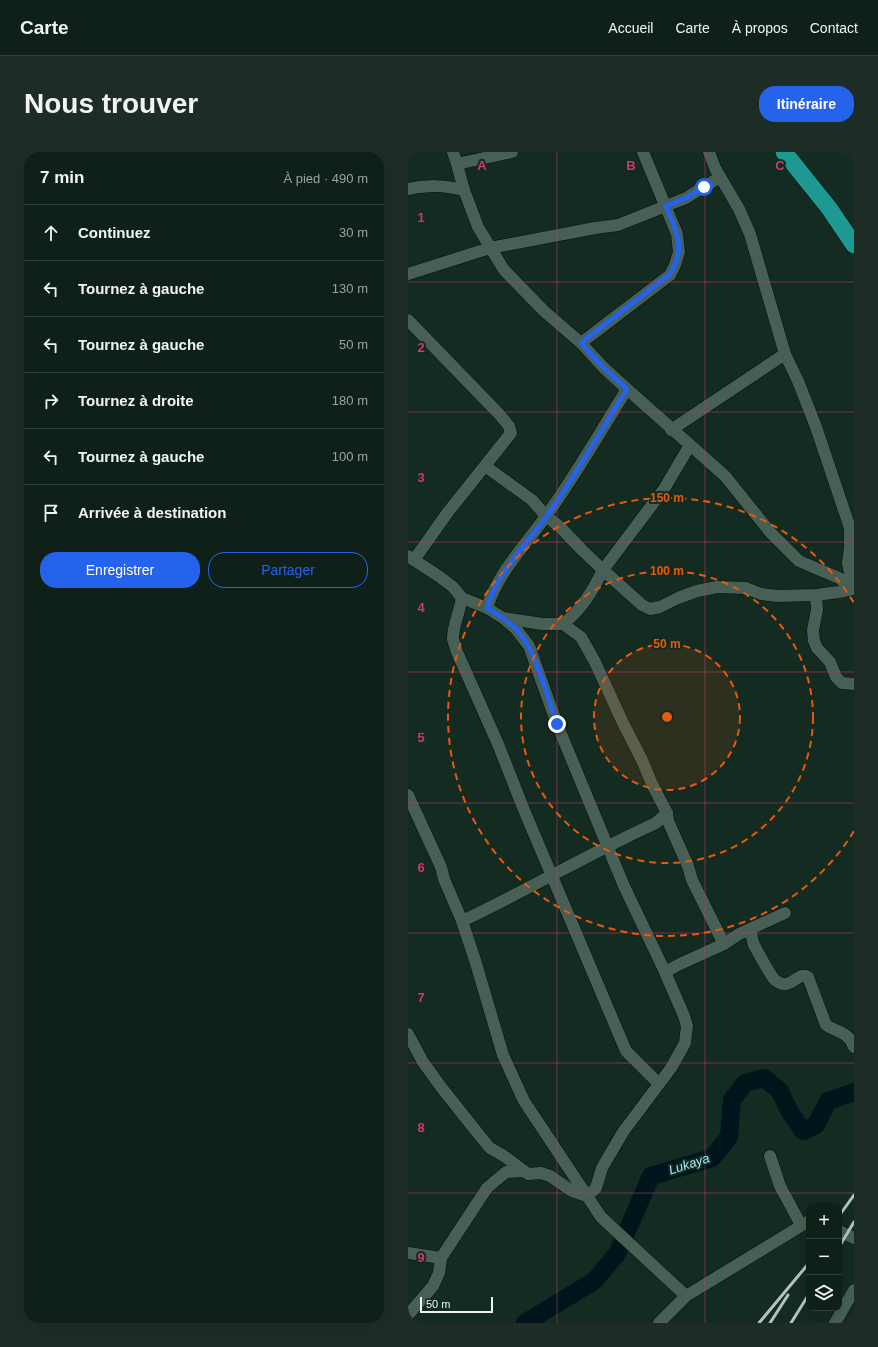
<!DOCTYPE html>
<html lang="fr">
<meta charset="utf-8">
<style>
body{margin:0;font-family:Helvetica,sans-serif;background:#1d2d26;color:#f1f3f6}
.controls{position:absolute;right:12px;bottom:12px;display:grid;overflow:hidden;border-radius:8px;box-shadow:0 4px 16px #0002}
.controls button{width:36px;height:36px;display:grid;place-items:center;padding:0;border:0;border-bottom:1px solid #2f3e38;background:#0f2019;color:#f1f3f6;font:20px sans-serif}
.scale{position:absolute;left:12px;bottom:10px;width:73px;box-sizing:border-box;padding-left:4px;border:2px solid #e8f6ef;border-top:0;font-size:11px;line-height:14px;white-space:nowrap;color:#e8f6ef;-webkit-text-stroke:3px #142b21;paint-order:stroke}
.stop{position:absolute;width:12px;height:12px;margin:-9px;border:3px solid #2563eb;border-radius:50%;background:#fff}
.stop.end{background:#2563eb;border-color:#fff;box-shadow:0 1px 4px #0008}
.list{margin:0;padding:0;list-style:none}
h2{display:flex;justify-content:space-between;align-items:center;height:52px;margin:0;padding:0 16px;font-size:17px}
h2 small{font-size:13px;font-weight:400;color:#9ba3a2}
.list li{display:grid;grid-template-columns:26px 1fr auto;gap:12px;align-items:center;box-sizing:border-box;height:56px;padding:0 16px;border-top:1px solid #2f3e38}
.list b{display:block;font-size:15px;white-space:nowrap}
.list em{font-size:13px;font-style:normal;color:#9ba3a2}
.actions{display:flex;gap:8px;padding:12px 16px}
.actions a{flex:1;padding:9px 0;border:1px solid #2563eb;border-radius:16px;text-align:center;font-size:14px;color:#2563eb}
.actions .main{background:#2563eb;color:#fff}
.icon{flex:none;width:22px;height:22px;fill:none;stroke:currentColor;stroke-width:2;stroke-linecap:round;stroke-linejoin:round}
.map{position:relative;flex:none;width:446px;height:1171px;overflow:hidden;border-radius:16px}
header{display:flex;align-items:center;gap:24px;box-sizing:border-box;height:56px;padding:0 20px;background:#0f2019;border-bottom:1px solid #2f3e38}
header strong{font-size:19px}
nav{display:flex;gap:22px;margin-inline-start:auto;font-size:14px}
.intro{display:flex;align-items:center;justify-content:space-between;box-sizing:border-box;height:96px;padding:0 24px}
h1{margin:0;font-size:28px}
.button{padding:10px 18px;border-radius:16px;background:#2563eb;color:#fff;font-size:14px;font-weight:700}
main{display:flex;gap:24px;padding:0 24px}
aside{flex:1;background:#0f2019;border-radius:16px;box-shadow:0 4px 16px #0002}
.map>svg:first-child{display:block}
</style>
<header>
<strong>Carte</strong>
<nav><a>Accueil</a><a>Carte</a><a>À propos</a><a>Contact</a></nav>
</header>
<div class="intro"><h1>Nous trouver</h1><a class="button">Itinéraire</a></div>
<main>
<aside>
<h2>7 min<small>À pied · 490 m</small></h2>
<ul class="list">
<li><svg class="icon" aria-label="ahead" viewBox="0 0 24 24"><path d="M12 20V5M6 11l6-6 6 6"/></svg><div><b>Continuez</b></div><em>30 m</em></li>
<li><svg class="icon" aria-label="left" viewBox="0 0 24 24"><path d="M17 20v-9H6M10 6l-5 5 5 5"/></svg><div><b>Tournez à gauche</b></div><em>130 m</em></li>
<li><svg class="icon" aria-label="left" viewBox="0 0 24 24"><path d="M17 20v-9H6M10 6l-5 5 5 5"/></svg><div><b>Tournez à gauche</b></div><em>50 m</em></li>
<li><svg class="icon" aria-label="right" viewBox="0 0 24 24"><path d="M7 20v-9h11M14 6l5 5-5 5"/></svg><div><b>Tournez à droite</b></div><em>180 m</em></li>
<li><svg class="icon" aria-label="left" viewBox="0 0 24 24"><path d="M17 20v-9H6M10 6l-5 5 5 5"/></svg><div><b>Tournez à gauche</b></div><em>100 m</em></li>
<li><svg class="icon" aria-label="arrive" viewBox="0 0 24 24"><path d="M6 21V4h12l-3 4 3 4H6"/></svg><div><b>Arrivée à destination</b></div></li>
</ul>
<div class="actions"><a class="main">Enregistrer</a><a>Partager</a></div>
</aside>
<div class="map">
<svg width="446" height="1171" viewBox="0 0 446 1171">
<rect width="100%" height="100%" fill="#142b21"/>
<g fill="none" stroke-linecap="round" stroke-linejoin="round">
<polyline stroke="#00141b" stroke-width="18" points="117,1171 186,1129 209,1102 243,1024 304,1006 321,985 324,948 337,931 356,926 372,939 380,957 395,979 408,973 420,949 446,940"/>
<defs>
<g id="minor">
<polyline points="45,0 49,12 56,38 70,75 96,118 136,159 173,191 196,216 219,237 317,324 362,380 391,409 431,426 445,437"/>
<polyline points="301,0 307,16 331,57 342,82 377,202 390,229 408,275 442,376 442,395 440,411 445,437"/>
<polyline points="49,12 104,0"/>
<path d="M0 37C22 33 33 33 56 38"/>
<polyline points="0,122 82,96 187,76 210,73 278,46 312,25"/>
<polyline points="0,168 91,262 101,274 103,281 40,360 6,408"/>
<polyline points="173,191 262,123 267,113 271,100 269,82 235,0"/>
<polyline points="263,278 377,202"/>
<polyline points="77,314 124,348 138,364 152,375 174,398 195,418 234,453 242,457 252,455 270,446 289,439 309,435 338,436 353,442 369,444 408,443 431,440 446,437"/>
<polyline points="0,404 32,425 45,435 54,446 79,456 95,466 108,477 121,494 149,572 216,734 257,820 276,864 279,874 277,891 263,916 215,980 194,1016 188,1036 179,1044 164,1039 142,1024 133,1021 120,1022 96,1004 82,996 72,984 33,935 15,910 0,882"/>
<polyline points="408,443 409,458 405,478 406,489 409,496 422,510 428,525 434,531 446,532"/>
<path d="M54 446C52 458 44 477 45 487 46 491 48 496 49 500L90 592 116 658 218 899 251 932"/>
<path d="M79 456C90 420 117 394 138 364 168 323 192 280 219 237"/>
<path d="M95 466 134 472H155C174 457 184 440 195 418L256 337 282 293"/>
<polyline points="155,472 173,485 187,510 215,571 234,608 244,632 259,661 260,669 280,714 284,728 316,792"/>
<polyline points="0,643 33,715 36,727 54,769 67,808 95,903 116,949 193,1065 278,1144"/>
<path d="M54 769C120 738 182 701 248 671L259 661"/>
<path d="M342 777C344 782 344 788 346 793 350 800 362 823 367 828 370 830 374 833 378 832 387 831 392 820 400 825L418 873C430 881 440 879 446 895"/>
<polyline points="257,820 272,812 316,792 331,782 377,761"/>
<polyline points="362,1004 372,1034 393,1073"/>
<polyline points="431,1079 446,1086"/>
<polyline points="0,1101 33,1106"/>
<polyline points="0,1163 25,1134 31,1121 33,1106 79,1036 98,1020 116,1019"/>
<polyline points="251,1171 278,1144 401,1069"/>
<polyline points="427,1171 446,1138"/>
</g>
<polyline id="highway" points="376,0 421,56 446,93"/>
</defs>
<use href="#minor" stroke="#00130b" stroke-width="13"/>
<use href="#highway" stroke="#00130b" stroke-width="18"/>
<use href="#minor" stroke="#475f54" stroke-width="12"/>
<use href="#highway" stroke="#1d9893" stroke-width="17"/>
<g stroke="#b3c3bb" stroke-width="3">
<polyline points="431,1064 446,1043"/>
<polyline points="431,1095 446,1070"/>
<polyline points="351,1171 401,1111"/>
<polyline points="362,1171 380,1143"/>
<polyline points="383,1171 401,1142"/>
</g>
</g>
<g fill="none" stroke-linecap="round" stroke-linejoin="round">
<path stroke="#2563eb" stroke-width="5" d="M149 572C139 544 128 499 109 478 100 468 89 462 79 456 90 420 117 394 139 364 168 323 192 280 219 237L196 216 173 191 262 122C278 95 269 81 258 54L278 46 296 35"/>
</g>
<path fill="none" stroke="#c83971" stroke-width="1" stroke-opacity="0.55" d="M149 0V1171M297 0V1171M0 130H446M0 260H446M0 390H446M0 520H446M0 651H446M0 781H446M0 911H446M0 1041H446"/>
<circle cx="259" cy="565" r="73" fill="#e8590c" fill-opacity=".12"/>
<g fill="none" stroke="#e8590c" stroke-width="2" stroke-dasharray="7 5">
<circle cx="259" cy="565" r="73"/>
<circle cx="259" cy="565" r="146"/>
<path d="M446 679A219 219 0 1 1 446 451"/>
</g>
<g text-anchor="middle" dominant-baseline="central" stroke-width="4" stroke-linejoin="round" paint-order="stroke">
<g font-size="13" font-style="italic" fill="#a3e7f8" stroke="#142b21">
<text transform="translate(281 1012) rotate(-18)">Lukaya</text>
</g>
</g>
<g font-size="13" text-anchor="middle" font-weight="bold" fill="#c83971" stroke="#142b21" stroke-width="4" stroke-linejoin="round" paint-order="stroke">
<text x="74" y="18">A</text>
<text x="223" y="18">B</text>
<text x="372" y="18">C</text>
<text x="13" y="70">1</text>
<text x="13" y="200">2</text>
<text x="13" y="330">3</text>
<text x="13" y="460">4</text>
<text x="13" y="590">5</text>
<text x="13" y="720">6</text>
<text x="13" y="850">7</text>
<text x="13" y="980">8</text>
<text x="13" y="1110">9</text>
</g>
<circle cx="259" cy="565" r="6" fill="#e8590c" stroke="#142b21" stroke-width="2"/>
<g font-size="12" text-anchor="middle" font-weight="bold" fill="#e8590c" stroke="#142b21" stroke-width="4" stroke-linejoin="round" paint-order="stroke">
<text x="259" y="350">150 m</text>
<text x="259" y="423">100 m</text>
<text x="259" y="496">50 m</text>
</g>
</svg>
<div class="controls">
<button>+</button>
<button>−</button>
<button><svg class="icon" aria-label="layers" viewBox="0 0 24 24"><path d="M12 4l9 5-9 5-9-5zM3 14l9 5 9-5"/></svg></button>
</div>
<div class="scale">50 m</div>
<div class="stop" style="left:296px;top:35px"></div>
<div class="stop end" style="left:149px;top:572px"></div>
</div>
</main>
